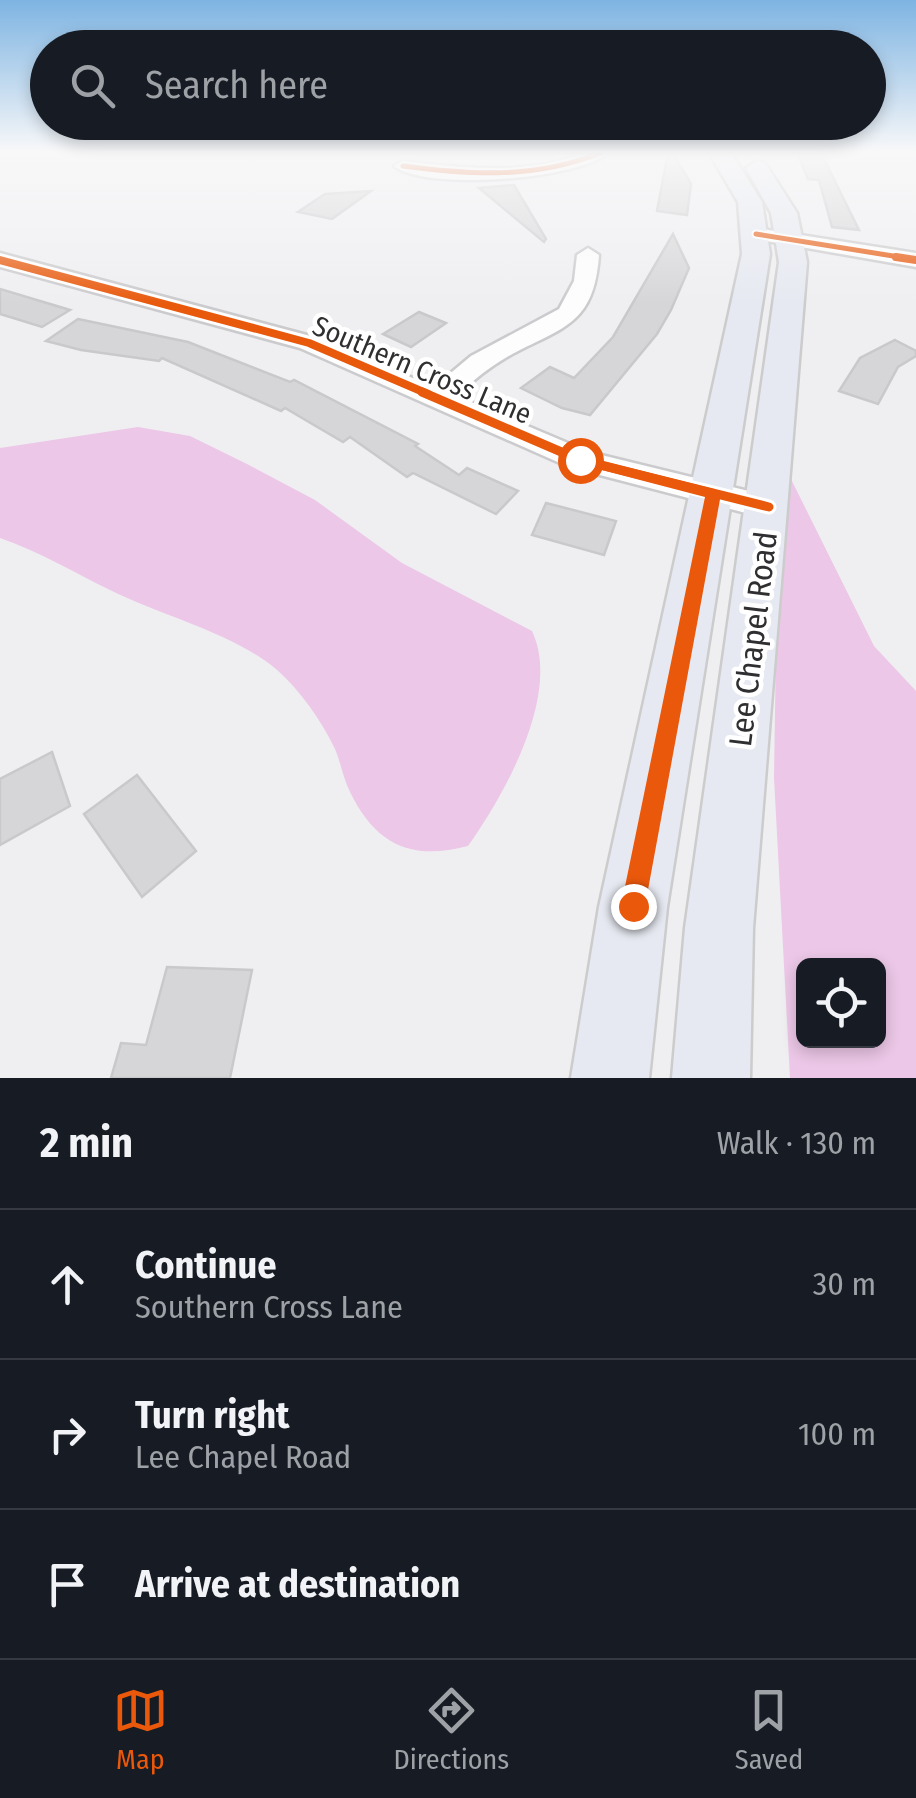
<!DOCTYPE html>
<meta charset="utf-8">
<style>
body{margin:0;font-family:"Fira Sans Condensed",sans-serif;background:#20242c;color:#f1f3f6}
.controls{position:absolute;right:30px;bottom:30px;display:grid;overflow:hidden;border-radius:15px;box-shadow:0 5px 15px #0003}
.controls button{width:90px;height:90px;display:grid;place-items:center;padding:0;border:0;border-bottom:2px solid #363941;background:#171b24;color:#f1f3f6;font:50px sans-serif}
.stop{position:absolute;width:30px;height:30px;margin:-22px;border:8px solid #ea580c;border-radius:50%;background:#fff}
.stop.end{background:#ea580c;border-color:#fff;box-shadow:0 2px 10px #0008}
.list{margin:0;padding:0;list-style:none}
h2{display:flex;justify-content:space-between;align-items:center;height:130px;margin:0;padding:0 40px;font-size:42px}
h2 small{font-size:32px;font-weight:400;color:#9ea1a6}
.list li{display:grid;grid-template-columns:65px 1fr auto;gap:30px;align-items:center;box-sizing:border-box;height:150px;padding:0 40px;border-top:2px solid #363941}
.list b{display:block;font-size:38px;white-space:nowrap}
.list p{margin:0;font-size:32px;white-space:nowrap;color:#9ea1a6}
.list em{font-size:32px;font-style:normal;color:#9ea1a6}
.icon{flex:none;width:55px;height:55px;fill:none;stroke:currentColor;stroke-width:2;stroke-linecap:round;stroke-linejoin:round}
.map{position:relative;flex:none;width:916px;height:1078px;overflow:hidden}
.search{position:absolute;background:#171b24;box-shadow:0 5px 15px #0003;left:30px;right:30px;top:30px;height:110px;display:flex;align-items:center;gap:25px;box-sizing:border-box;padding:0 35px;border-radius:55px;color:#9ea1a6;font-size:38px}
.sheet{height:580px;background:#171b24}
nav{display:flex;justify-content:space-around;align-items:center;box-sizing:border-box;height:140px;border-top:2px solid #363941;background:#171b24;font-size:28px;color:#9ea1a6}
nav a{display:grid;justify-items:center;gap:5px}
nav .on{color:#ea580c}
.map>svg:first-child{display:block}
</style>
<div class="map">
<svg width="916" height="1078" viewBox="0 0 916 1078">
<rect width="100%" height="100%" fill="#efeff2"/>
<g fill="#ecc7e7" fill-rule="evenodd">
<path d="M138 427 190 436 247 464 315 500 402 563 532 631C562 694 504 795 468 846 411 861 376 845 350 792 343 778 341 763 335 749 321 720 300 690 276 669 229 631 164 617 110 590 73 572 40 552 0 538V448Z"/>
<path d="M779 455 874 646 916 691V1078H790L774 778ZM804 966H878V1040H804Z"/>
</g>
<g fill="#d6d6d8" stroke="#c9c8cb" stroke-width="2.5">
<polygon points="668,153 673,153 691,184 687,215 657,211"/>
<polygon points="797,153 821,153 859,230 832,227 819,180 808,179"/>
<polygon points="514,185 546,239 544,242 479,188"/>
<polygon points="371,191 332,219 298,212 325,194"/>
<polygon points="673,234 689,268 671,310 657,334 590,415 562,408 521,388 550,367 574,378 613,337"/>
<polygon points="0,289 70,310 42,327 0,314"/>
<polygon points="419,312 446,323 411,347 383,334"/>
<polygon points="78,319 188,342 290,382 294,380 418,444 415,446 459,475 467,468 518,491 496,514 413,473 407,477 350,437 343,442 285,408 281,411 162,358 159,361 81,350 46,341"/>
<polygon points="895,340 916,351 916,356 898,367 878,404 839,391 860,358"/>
<polygon points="546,503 616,521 604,555 532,535"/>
<polygon points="52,752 70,806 0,845 0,779"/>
<polygon points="137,775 196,851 142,897 84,814"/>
<polygon points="167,967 252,970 230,1078 111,1078 121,1043 146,1045"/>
</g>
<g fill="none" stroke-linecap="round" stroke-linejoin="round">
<defs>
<g id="minor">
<path d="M584 153H608C577 180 426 191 394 166L403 161C463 168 526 176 584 153Z"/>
<polygon points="756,228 916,253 916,267 749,238 746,234"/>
<path d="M588 248 599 255C594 327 561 327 507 357 488 368 472 381 457 396L589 452 781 499 786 507 781 515 769 519 569 467 300 348 0 267V253L318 338 434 387 471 356 559 309 574 281 577 255Z"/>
</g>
<g id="major">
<polygon points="709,153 731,153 762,202 770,254 667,907 649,1078 571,1078 599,907 742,254 738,202"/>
<polygon points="757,161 765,163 797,213 807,262 753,928 750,1078 672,1078 685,928 779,262 771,213 746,168"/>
</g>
</defs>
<use href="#minor" stroke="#cbcbcd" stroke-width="5"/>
<use href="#major" stroke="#cccccd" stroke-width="5"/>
<use href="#minor" fill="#fdfdfd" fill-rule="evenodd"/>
<use href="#major" fill="#e6e9f1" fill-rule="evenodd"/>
<defs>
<g id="cycleway-far2">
<path d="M403 166C471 175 535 179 600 153"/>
<polyline points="756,234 912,259"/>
</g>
<g id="cycleway-far1">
<polyline points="896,257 916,260"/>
<polyline points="0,260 309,343 428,394"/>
</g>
<polyline id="cycleway" points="422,392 580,460 769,507"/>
</defs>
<use href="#cycleway-far2" stroke="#fff" stroke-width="9"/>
<use href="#cycleway-far1" stroke="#fff" stroke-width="12"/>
<use href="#cycleway" stroke="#fff" stroke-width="15"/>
<use href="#cycleway-far2" stroke="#e8590c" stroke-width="5"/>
<use href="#cycleway-far1" stroke="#e8590c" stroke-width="8"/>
<use href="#cycleway" stroke="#e8590c" stroke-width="9"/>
</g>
<linearGradient id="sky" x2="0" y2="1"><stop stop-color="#7eb4e2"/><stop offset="0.5" stop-color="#f8f8f9"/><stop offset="1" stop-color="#f8f8f9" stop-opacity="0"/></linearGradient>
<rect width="916" height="304" fill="url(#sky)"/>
<polygon fill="#ea580c" points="580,455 714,489 721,494 645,906 642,915 633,919 625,915 621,906 705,497 575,463 575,456"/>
<g text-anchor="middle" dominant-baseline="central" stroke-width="9" stroke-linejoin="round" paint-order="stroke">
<g font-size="28" fill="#2f2f31" stroke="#fff">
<text transform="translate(422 370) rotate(23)">Southern Cross Lane</text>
</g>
<g font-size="32" fill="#2f2f31" stroke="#fff">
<text transform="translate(753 639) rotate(-83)">Lee Chapel Road</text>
</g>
</g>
</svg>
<div class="controls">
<button><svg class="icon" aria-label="locate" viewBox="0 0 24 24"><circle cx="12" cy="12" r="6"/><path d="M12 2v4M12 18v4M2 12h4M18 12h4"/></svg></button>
</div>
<div class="stop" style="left:580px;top:460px"></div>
<div class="stop end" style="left:633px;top:906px"></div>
<div class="search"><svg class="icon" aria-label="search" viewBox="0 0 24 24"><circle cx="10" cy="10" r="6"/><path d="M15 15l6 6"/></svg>Search here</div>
</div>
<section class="sheet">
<h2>2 min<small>Walk · 130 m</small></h2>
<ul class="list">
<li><svg class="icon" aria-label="ahead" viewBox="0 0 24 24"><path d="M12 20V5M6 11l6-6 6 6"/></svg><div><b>Continue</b><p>Southern Cross Lane</p></div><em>30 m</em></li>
<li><svg class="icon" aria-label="right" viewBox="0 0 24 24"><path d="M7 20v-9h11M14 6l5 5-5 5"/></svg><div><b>Turn right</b><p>Lee Chapel Road</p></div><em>100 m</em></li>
<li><svg class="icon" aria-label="arrive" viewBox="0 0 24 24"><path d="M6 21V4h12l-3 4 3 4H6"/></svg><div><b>Arrive at destination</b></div></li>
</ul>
</section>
<nav>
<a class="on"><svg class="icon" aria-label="map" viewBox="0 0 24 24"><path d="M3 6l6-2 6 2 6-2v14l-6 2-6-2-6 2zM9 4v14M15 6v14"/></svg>Map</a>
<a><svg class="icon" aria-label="directions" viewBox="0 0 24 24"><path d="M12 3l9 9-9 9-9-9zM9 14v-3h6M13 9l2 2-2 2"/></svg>Directions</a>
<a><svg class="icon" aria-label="saved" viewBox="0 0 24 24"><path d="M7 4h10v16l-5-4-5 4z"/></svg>Saved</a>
</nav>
